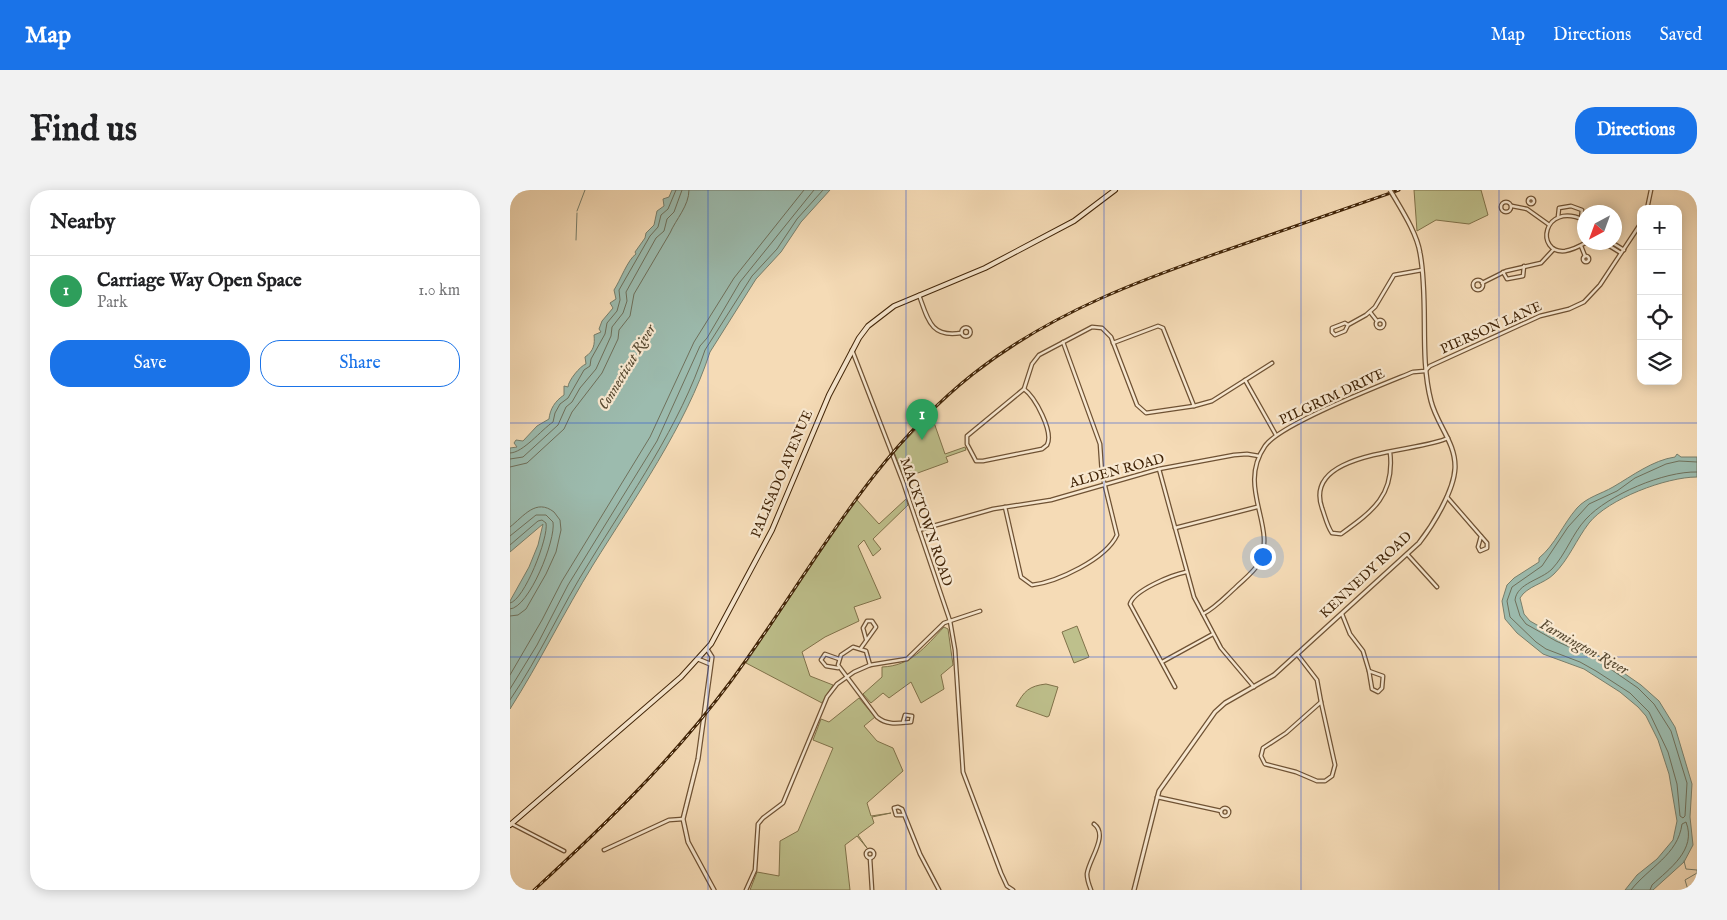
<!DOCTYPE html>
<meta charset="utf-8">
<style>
body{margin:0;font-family:"IM FELL English",serif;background:#f2f2f2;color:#202124}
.controls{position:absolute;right:15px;top:15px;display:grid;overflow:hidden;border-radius:10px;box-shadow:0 2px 12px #0003}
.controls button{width:45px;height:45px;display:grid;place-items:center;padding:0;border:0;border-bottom:1px solid #e0e0e0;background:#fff;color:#202124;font:25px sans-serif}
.compass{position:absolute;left:1067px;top:15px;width:45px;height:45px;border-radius:50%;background:#fff;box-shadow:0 2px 12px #0003;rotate:221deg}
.you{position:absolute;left:752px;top:366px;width:18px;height:18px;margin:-12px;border:4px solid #fff;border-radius:50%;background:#1a73e8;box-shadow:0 0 0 8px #1a73e833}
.badge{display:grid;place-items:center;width:32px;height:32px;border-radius:50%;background:#1a73e8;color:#fff;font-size:16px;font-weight:700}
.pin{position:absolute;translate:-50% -41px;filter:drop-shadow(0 1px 2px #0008)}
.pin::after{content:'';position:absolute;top:26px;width:18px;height:15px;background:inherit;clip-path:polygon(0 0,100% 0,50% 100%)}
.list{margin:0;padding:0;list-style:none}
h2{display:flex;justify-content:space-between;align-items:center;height:65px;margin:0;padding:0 20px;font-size:21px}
h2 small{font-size:16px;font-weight:400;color:#757577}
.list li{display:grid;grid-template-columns:32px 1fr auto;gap:15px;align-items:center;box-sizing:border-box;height:70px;padding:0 20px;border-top:1px solid #e0e0e0}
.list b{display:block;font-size:19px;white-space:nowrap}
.list p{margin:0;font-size:16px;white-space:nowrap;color:#757577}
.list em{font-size:16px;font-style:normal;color:#757577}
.actions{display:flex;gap:10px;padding:15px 20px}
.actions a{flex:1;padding:11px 0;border:1px solid #1a73e8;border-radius:20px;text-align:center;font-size:18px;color:#1a73e8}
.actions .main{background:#1a73e8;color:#fff}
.icon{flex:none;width:28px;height:28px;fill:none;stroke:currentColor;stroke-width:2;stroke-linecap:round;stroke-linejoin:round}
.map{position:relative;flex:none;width:1187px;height:700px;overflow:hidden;border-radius:20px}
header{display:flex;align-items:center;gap:30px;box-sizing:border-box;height:70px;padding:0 25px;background:#1a73e8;color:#fff}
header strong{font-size:24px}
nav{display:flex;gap:28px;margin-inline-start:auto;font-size:18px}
.intro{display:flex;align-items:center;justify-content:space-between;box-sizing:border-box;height:120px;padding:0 30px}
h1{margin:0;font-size:35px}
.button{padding:12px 22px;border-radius:20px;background:#1a73e8;color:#fff;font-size:18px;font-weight:700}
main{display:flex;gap:30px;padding:0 30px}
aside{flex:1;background:#fff;border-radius:20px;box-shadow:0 2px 12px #0003}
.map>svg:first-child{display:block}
</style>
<header>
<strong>Map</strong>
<nav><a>Map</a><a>Directions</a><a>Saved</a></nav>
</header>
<div class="intro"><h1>Find us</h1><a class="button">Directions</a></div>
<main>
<aside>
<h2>Nearby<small></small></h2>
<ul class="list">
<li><span class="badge" style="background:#2e9e5b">1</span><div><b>Carriage Way Open Space</b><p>Park</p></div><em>1.0 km</em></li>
</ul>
<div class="actions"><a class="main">Save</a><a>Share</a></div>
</aside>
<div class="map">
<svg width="1187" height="700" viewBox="0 0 1187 700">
<rect width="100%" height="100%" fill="#f5dbb6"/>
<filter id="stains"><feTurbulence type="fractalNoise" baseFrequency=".004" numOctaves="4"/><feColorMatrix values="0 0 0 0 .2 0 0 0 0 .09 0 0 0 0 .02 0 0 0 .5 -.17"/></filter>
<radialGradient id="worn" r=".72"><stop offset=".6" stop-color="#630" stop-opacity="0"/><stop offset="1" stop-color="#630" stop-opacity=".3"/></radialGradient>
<g fill="#bec08c" stroke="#80724a">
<polygon points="904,0 971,0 978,25 959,34 926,30 907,41"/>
<polygon points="421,224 435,264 455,257 456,260 436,267 438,272 394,288 384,262"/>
<polygon points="346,309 369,334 396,309 398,315 363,349 371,359 363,366 354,350 348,356 371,408 344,417 349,431 315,447 292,462 300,486 323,495 312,513 236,473"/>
<polygon points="567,436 579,467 564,473 552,442"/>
<path d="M434 437 438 439 443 475 431 485 434 499 411 513 401 492 379 508 373 503 361 513 353 504 372 487V477C401 476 415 457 434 437Z"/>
<path d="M536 494 548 497 539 526 537 527 506 516C514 501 519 496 536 494Z"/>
<polygon points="349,508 365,527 354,536 367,551 383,558 393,581 357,613 361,626 381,623 362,627 364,633 348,645 357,658 347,646 335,655 340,700 240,700 247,682 269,686 270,651 288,641 323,558 303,550 311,529 319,532"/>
</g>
<g fill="#9cbbae" stroke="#787f6c">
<path d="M162 0H320L291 32 271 62 246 89 200 162C176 236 124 309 83 375 54 422 30 472 0 519V411L19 377 28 355 33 334 0 362V258L7 257 4 253 6 250 13 251 27 236 39 229C40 219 45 211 54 205V196L58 197C58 191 70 176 76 174L75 167C84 161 85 154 84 145L91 142 89 139 92 131 103 118 100 113 106 109 104 100C110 91 118 69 126 64L125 62 135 48 136 43 144 35 147 21 154 16 153 9 159 7Z"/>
<path d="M1167 264 1171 267H1187V287C1156 287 1098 309 1079 333 1066 350 1059 369 1044 384 1034 394 1017 396 1010 408L1014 424 1020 431 1048 447 1085 463 1131 495 1149 511 1165 537 1182 594 1180 627 1183 655 1174 672 1143 700H1115L1127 685 1147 669 1163 650 1167 631 1159 584 1148 550 1136 526 1128 517 1110 502 1074 479 1033 464 1007 443 995 429 992 411 997 395 1004 388 1029 372V368C1045 355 1053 334 1067 318 1077 307 1091 304 1103 297 1122 286 1143 270 1165 267Z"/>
</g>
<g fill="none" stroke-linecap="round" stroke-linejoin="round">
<g stroke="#6f705b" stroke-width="1">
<path d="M0 263C13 263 31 240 43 232L45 223 50 214 58 208 74 180 80 176 81 169 95 144 97 133 107 121 110 110 109 100 140 46 148 37 151 25 158 19 166 0"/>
<polyline points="0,269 13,267 48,235 56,217 62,212 70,198 86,179 101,146 102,137 113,123 117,111 116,102 146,48 154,41 157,29 164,22 172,0"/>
<path d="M1187 272 1169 271 1156 274 1125 288 1107 301 1079 314 1058 337 1032 376 1002 397 997 411 1000 427 1026 452 1036 459 1070 472 1086 481 1120 503 1139 522 1158 562 1167 594 1170 626 1173 628 1175 626 1177 593 1161 541 1144 514 1128 498 1086 469 1046 451 1016 434 1010 426 1005 410C1007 393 1031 390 1042 379 1056 364 1062 344 1076 329 1098 305 1154 281 1187 282"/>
<path d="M0 277 17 273 54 239 62 222 92 183 108 149 109 140 120 126 124 104 160 43C166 29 179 16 179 0"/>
<path d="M0 337C14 326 26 308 44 322L50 330 51 340 46 362 36 384 16 419 8 425 0 426"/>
<path d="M0 346 26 325H36L43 332C46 350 19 418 0 419"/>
<path d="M0 355 28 331 32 330 36 333C39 347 14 411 0 413"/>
<polyline points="0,485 32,430 52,391 140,247 184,152 224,88 294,0"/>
<polyline points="0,499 27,455 58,395 147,251 190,156 197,148 230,92 304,0"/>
<path d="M0 510C30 466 51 417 79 373 121 304 170 236 195 160L242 86 267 59 287 29 313 0"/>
<path d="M1121 700C1139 677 1168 665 1172 634L1176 632C1187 660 1159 679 1142 695L1140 700"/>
</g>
<g stroke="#787f6c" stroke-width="1">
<polyline points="67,21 75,0"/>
<polyline points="66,50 67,23"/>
<polyline points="1174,671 1176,679 1187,680 1187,683 1175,690 1178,700"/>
<polyline points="1181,700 1182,694 1187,694"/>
</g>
<defs>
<g id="minor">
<circle cx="1021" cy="11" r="3"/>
<circle cx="996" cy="17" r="5"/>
<polyline points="1002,16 1017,19 1038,34"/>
<polyline points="1137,19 1141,0"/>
<polyline points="1048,27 1049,18 1061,16 1072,20 1071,29"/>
<path d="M1074 30C1032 11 1025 64 1055 61 1062 60 1070 56 1077 52"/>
<polyline points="1093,52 1111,63"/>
<polyline points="1101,52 1114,60"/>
<polyline points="1071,56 1075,66"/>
<circle cx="1076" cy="69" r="3"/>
<polyline points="993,82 997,89 1013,86 1014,76"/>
<circle cx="968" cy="95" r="5"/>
<polyline points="972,93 996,81 1031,73 1044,59"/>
<path d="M409 105C418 130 421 148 451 143"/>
<polyline points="860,122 867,131"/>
<circle cx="870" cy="134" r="4"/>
<polyline points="838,135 835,141 825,145 822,142 822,138 835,133 838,135 856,125 865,117 884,85 912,80"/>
<circle cx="456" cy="142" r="4.5"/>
<polyline points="603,153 648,136 653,138 684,216"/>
<polyline points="342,160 393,292 440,431 445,460 453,582 491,683 497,696 503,700"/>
<polyline points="735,190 766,245"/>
<polyline points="514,199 522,174 529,165 582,137 592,138 601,147 627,215 636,223 684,216 702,211 762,173"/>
<path d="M514 199C525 207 544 242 537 255L532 259 473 271H466L457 254V246Z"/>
<path d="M880 262C885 305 863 321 831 344L822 343C817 336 815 326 812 318 792 260 908 263 938 248"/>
<polyline points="649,279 684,407 711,458 744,497"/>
<polyline points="937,307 977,353 977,358 970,361 968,357 971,346"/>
<path d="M495 317 511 387 522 395C547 392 596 369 607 345L592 284 590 254 553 152"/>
<polyline points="665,338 747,317"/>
<polyline points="409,340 483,319 541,310 649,279 724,265 737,264 749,266"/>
<polyline points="897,364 927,397"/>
<path d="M693 424C705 418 715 407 725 398 733 390 743 383 749 373 768 337 726 298 755 256 770 234 874 194 903 182L915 181 920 176 1030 126 1059 119 1074 112 1090 95 1131 33"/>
<polyline points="832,424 840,444 853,461 859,481"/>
<polyline points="351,458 366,437 362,431 357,431 353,438 356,449"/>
<polyline points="787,464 807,490 811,512"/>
<polyline points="652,472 703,444"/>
<path d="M360 475 356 461 343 457 331 465 328 475 367 527C378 536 389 533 401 532L402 526 395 525 393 532"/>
<polyline points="328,478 316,476 311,470 315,464 329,469"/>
<polygon points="859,481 873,486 872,498 868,502 862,499"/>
<path d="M665 497 620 414C624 400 662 385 676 382"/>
<polygon points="811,512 825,575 822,586 815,591 807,591 786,582 755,574 751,566 753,558 776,543"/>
<polyline points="647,607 711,621"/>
<circle cx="715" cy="622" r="4"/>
<polyline points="393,625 386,625 384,618 388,617 392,619 410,664 429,700"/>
<polyline points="2,634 54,661"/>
<circle cx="360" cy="664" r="4"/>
<polyline points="94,660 159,630 173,629"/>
<polyline points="360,668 362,700"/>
<polyline points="236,700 245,680 248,634 253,628 273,613 317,507 327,494 344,482 360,475 397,469 434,433 470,421"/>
<path d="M581 700C579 695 577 690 577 684 579 669 599 645 584 634"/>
</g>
<g id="tertiary">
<polyline points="197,459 202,467 188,569 173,629 178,652 204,700"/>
<polyline points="188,469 200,474"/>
<path d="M624 700 649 601 705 522 715 513 764 485 909 353C923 335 944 301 945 278 946 253 927 235 921 211 909 165 919 111 910 63 907 44 893 22 883 5"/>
</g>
<polyline id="secondary" points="0,635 171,487 201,454 262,340 319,205 349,148 358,136 384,116 475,78 564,31 605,0"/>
</defs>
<use href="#minor" stroke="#6f5234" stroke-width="5"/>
<use href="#tertiary" stroke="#6f5234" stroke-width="5.5"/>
<use href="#secondary" stroke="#422508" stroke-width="6"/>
<use href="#minor" stroke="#f8e8d0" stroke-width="2.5"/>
<use href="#tertiary" stroke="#f8e8d0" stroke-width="3"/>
<use href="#secondary" stroke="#f8e8d0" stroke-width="4"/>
<defs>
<path id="rail" d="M24 700C95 635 163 569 221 491 299 385 358 267 463 184 543 121 635 88 731 55 784 37 836 18 889 0"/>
</defs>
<use href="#rail" stroke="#422508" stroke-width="3"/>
<use href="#rail" stroke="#f8e8d0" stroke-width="1" stroke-dasharray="4" stroke-linecap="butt"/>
<defs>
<polyline id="tertiary-bridge" points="880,0 883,5"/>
</defs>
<use href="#tertiary-bridge" stroke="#6f5234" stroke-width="5.5" stroke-linecap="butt"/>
<use href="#tertiary-bridge" stroke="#f8e8d0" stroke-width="3"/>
</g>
<path fill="none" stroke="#1d4ed8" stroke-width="1" stroke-opacity="0.55" d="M198 0V700M396 0V700M594 0V700M791 0V700M989 0V700M0 233H1187M0 467H1187"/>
<g text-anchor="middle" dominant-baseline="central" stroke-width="4.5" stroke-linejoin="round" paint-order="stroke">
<g font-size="14" fill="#422508" stroke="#f8e8d0">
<text transform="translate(981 138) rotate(-24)">PIERSON LANE</text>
<text transform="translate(822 207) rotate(-25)">PILGRIM DRIVE</text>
<text transform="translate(607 281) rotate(-15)">ALDEN ROAD</text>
<text transform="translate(272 284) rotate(-67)">PALISADO AVENUE</text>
<text transform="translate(416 332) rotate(71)">MACKTOWN ROAD</text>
<text transform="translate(856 385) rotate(-43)">KENNEDY ROAD</text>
</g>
<g font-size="15" font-style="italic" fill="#584a32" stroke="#f8e8d0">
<text transform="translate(117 177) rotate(-59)">Connecticut River</text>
<text transform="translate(1074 457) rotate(29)">Farmington River</text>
</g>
</g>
<rect width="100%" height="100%" filter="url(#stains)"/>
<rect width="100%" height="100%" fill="url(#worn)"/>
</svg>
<div class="controls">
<button>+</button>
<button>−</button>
<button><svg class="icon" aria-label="locate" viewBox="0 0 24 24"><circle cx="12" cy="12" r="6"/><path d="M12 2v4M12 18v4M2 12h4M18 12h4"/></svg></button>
<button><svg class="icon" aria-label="layers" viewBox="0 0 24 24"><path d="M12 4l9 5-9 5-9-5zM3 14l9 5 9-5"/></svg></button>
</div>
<svg class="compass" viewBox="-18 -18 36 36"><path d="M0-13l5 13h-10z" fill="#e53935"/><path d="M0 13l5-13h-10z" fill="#757577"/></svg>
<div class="you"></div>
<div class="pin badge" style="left:412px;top:250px;background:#2e9e5b">1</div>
</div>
</main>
